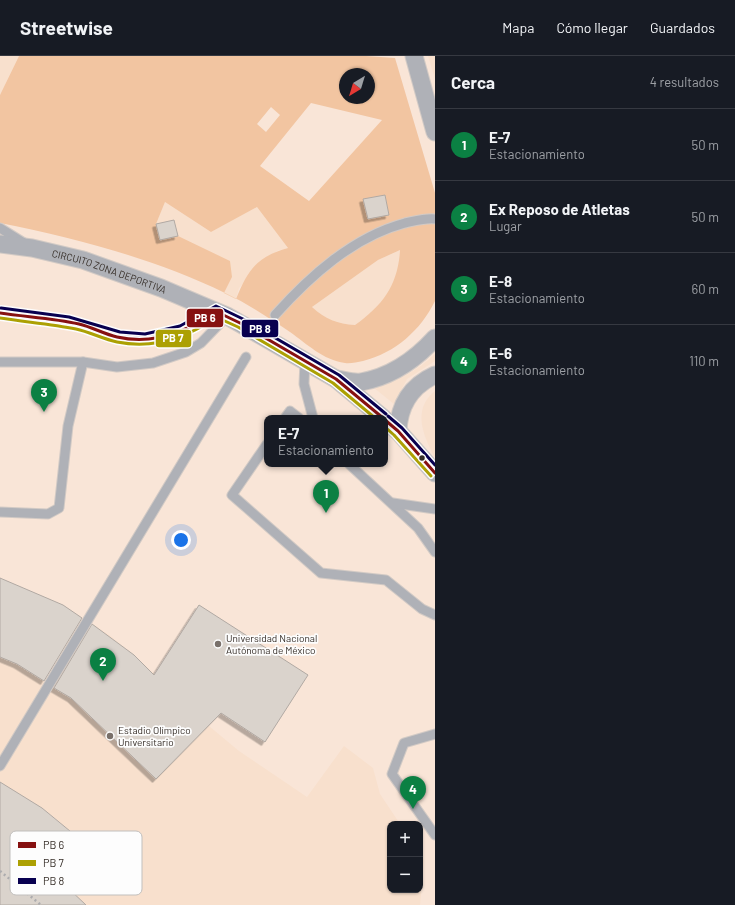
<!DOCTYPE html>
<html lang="es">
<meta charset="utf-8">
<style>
body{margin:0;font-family:Barlow,sans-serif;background:#242831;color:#f1f3f6}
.controls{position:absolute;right:12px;bottom:12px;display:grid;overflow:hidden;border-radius:8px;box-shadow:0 1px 3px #0004}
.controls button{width:36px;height:36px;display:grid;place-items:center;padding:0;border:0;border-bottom:1px solid #363941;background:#171b24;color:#f1f3f6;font:20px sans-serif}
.compass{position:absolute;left:339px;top:12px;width:36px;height:36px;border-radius:50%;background:#171b24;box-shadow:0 1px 3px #0004;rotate:218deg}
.you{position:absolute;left:181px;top:484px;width:14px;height:14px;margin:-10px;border:3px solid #fff;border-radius:50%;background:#1a73e8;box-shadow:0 0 0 6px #1a73e833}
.badge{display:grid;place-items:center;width:26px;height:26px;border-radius:50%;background:#0b8043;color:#fff;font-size:13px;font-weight:700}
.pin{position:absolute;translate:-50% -33px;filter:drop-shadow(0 1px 2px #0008)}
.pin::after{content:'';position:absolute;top:21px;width:14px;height:12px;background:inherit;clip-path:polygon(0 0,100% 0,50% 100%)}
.popup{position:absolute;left:264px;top:359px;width:124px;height:52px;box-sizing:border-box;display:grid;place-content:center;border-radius:8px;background:#171b24;filter:drop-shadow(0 1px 3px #0005);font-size:13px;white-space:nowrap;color:#9ea1a6}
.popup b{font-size:15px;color:#f1f3f6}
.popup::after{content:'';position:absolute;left:50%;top:100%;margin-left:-8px;border:8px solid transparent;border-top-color:#171b24}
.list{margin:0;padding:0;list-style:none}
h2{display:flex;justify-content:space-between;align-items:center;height:52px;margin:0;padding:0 16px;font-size:17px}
h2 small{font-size:13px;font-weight:400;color:#9ea1a6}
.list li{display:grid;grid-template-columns:26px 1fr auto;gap:12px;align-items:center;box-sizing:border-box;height:72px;padding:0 16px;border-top:1px solid #363941}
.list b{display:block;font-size:15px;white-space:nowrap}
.list p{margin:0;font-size:13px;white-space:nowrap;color:#9ea1a6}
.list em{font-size:13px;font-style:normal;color:#9ea1a6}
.map{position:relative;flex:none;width:435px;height:849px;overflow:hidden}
header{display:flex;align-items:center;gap:24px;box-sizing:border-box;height:56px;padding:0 20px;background:#171b24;border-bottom:1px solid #363941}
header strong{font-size:19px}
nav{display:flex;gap:22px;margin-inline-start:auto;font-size:14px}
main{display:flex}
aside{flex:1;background:#171b24}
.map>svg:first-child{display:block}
</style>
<header>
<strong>Streetwise</strong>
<nav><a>Mapa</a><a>Cómo llegar</a><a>Guardados</a></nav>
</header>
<main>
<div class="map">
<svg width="435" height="849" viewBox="0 0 435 849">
<defs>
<filter id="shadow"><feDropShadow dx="-3.5" dy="3.5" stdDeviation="0" flood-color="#0004"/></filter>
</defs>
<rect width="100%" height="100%" fill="#f6ede6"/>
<path fill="#f9e5d7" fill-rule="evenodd" d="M0 0H435V849H0ZM345 18H369V42H345ZM267 362H385V408H267ZM390 768H420V834H390Z"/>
<g fill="#f8e0cd">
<polygon points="0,0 19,0 0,39"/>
<polygon points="428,0 435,0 435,23"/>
<polygon points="165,146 211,176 257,151 288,192 277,195 239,232 236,243 224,237 232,221 160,184 156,168"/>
<path d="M400 194C399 202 399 211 397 219 391 240 373 256 355 269 338 268 325 263 312 251L378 204Z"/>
<path d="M435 298V305L407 323 394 348 373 331C398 325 417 315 435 298Z"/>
<path d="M435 335V402C424 381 411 354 435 335Z"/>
<polygon points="0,522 63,549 109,579 134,599 209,670 239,695 307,741 344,690 373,712 380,738 400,768 390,768 390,834 420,834 420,799 424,804 420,849 0,849"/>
</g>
<path fill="#f2c5a1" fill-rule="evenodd" d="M19 0H366L395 2 435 137V245C421 274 395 297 363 305 357 306 350 308 345 307 323 304 307 288 290 276 269 262 248 248 225 237 156 203 75 182 0 167V39ZM345 18H369V42H345ZM311 47 382 64 309 145 260 110ZM271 51 280 59 266 76 257 68ZM165 146 211 176 257 151 288 192C256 201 248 214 236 243L224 237 232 221 230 205 178 180 160 184 156 168ZM400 194C398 229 383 249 355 269 338 268 325 263 312 251L378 204Z"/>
<g fill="#dad3cc" stroke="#b1a9a3" filter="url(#shadow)">
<polygon points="385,139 389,159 368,163 363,143"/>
<polygon points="174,164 178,180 160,184 156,168"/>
<polygon points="0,522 63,549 82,562 44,625 17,608 0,601"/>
<polygon points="199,549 308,619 265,686 221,657 156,723 71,642 54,632 92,568 134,599 154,619"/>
<polygon points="0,726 42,752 76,780 51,810 72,828 68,832 86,849 0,849"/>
</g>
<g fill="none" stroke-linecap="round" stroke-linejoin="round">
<defs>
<g id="lane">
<polyline points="0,172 24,187"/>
<path d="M0 257C26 261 53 263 78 268 92 271 105 278 119 281 154 288 188 277 215 255"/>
<path d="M275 259C310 220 353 181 405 167 415 165 425 162 435 163"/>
<polyline points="305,305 304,328 313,362"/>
<polyline points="0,306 83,306 117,311 153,307 186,296 201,287 227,260"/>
<polyline points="285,362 290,355 299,362"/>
<polyline points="267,388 232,439 321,517 386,524 422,553 435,559"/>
<polyline points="349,408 418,472 435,496"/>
<polyline points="393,447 435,453"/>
<polyline points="0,456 48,458 59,452 68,370 83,306"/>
<polyline points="435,678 404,687 392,718 435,779"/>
<polyline points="0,710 246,301"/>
</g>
<g id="street">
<polyline points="414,0 435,76"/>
<path id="s1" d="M0 188 32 192 83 204 161 232 227 260 336 323 383 362"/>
<path d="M336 323C344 324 353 327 361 326 390 321 415 304 435 282"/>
<polyline points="385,364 398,375 435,417"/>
<path d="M398 375C399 349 411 330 435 319"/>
</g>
</defs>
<use href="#lane" stroke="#d2cac5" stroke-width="11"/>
<use href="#street" stroke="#d2cac5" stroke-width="19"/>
<polyline stroke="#adacae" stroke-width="2.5" stroke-dasharray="2 3" stroke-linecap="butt" points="0,815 41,849"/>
<use href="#lane" stroke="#afb1b7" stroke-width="9"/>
<use href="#street" stroke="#afb1b7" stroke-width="17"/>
<defs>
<g id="bus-1">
<path d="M0 257C26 261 53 262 79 268 92 271 104 278 117 281 153 289 187 276 215 255L240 267 336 323 383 362"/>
<polyline points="385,364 398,375 435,417"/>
</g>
<g id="bus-2">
<path d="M0 262C25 266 51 268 76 273 90 276 103 283 117 286 153 293 187 282 216 261L238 271 333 327 375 362"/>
<polyline points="385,371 394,379 431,420"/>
</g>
<g id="bus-3">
<polyline points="1,252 69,261 120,276 145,278 180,270 216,250 243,263 339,319 386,358"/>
<polyline points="388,360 402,372 435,409"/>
</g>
</defs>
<use href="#bus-1" stroke="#fdfdfd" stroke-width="6"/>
<use href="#bus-2" stroke="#fdfdfd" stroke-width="6"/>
<use href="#bus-3" stroke="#fdfdfd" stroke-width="6"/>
<use href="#bus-1" stroke="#861111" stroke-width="3"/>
<use href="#bus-2" stroke="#aca003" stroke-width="3"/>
<use href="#bus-3" stroke="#080050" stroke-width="3"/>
</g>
<circle fill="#352d27" stroke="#fdfdfd" stroke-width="1.5" cx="422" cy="402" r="3.5"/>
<g fill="#79706a" stroke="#fdfdfd" stroke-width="1.5">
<circle cx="218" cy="588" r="4"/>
<circle cx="110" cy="680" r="4"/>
</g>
<g text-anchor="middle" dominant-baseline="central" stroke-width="3.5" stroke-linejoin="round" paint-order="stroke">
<g font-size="10" fill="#352d27" stroke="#fdfdfd">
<text stroke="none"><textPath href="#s1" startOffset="113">CIRCUITO ZONA DEPORTIVA</textPath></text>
</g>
<g font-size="10" fill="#352d27" stroke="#fdfdfd" text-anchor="start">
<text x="226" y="582">Universidad Nacional<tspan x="226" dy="12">Autónoma de México</tspan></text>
<text x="118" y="674">Estadio Olímpico<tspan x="118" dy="12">Universitario</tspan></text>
</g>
</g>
<rect x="10" y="775" width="132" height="64" rx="6" fill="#fdfdfd" stroke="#c1bfbd" stroke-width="1"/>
<rect x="18" y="786" width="18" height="6" fill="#861111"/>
<rect x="18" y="804" width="18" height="6" fill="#aca003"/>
<rect x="18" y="822" width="18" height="6" fill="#080050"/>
<g font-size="11" fill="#352d27">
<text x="43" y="793">PB 6</text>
<text x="43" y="811">PB 7</text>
<text x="43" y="829">PB 8</text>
</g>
<g stroke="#fdfdfd" stroke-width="1.5">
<rect x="186" y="252" width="38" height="20" rx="4" fill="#861111"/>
<rect x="241" y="263" width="38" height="19" rx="4" fill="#080050"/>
<rect x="155" y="273" width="37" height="19" rx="4" fill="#aca003"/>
</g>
<g font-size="11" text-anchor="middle" font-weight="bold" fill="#fff">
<text x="205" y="266">PB 6</text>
<text x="260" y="277">PB 8</text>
<text x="173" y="286">PB 7</text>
</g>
</svg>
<div class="controls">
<button>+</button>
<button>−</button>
</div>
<svg class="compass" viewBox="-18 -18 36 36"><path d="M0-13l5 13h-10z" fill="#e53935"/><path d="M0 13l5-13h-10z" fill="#9ea1a6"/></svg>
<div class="you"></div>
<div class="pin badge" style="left:326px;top:457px">1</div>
<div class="popup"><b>E-7</b>Estacionamiento</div>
<div class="pin badge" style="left:103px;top:625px">2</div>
<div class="pin badge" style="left:44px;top:356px">3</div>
<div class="pin badge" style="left:413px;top:753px">4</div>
</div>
<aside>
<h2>Cerca<small>4 resultados</small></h2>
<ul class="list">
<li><span class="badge">1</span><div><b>E-7</b><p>Estacionamiento</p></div><em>50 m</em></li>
<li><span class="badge">2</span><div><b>Ex Reposo de Atletas</b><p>Lugar</p></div><em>50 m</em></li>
<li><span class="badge">3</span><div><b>E-8</b><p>Estacionamiento</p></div><em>60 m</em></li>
<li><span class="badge">4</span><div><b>E-6</b><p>Estacionamiento</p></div><em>110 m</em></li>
</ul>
</aside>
</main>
